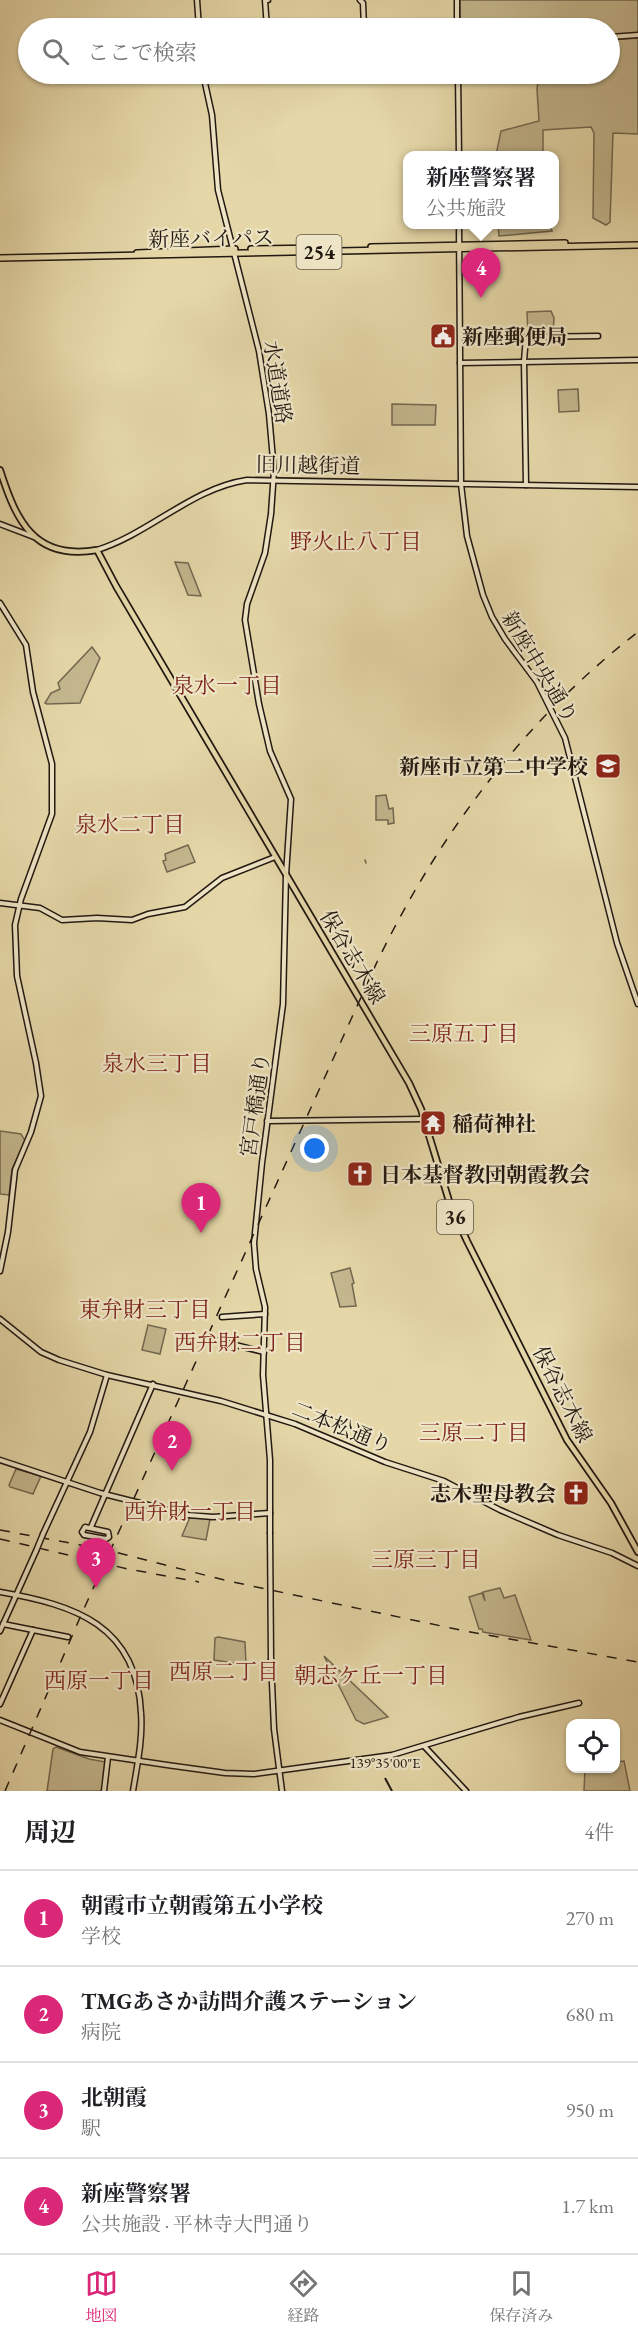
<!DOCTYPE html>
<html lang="ja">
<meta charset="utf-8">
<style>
body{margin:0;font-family:"EB Garamond","Noto Serif JP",serif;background:#f2f2f2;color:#202124}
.controls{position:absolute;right:18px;bottom:18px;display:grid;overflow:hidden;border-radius:12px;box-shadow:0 2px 4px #0004}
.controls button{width:54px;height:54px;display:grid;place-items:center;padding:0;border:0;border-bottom:2px solid #e0e0e0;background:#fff;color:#202124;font:30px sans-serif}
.you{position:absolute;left:315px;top:1149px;width:21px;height:21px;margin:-15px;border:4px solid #fff;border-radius:50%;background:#1a73e8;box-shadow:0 0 0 9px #1a73e833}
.badge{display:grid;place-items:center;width:39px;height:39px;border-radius:50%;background:#db2777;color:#fff;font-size:20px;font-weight:700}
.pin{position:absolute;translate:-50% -50px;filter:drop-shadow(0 2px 3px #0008)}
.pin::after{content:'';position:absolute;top:32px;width:21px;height:18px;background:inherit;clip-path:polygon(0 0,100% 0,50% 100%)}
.popup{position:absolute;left:403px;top:151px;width:156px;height:78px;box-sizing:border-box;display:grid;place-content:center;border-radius:12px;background:#fff;filter:drop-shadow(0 2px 4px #0005);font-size:20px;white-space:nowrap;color:#757577}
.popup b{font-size:22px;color:#202124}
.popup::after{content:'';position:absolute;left:50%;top:100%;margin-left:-12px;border:12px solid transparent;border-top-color:#fff}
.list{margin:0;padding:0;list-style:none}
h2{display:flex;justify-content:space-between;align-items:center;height:78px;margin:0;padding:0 24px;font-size:26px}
h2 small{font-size:20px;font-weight:400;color:#757577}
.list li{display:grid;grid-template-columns:39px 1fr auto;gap:18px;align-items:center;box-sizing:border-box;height:96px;padding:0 24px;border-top:2px solid #e0e0e0}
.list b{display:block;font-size:22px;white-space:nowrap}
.list p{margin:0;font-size:20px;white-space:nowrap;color:#757577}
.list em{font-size:20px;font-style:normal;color:#757577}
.icon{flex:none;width:33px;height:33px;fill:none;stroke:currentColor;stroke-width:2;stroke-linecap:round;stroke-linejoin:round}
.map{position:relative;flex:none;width:638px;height:1791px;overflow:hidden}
.search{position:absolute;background:#fff;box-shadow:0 2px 4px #0004;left:18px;right:18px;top:18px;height:66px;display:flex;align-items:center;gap:15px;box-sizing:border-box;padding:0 21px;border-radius:33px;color:#757577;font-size:22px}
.sheet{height:462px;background:#fff}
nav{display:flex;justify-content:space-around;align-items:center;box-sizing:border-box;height:84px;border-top:2px solid #e0e0e0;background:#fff;font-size:16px;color:#757577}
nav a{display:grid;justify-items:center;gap:3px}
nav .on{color:#db2777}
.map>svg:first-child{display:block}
</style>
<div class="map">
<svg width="638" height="1791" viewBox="0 0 638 1791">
<rect width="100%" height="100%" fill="#e5d7a8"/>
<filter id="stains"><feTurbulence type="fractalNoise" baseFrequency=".00333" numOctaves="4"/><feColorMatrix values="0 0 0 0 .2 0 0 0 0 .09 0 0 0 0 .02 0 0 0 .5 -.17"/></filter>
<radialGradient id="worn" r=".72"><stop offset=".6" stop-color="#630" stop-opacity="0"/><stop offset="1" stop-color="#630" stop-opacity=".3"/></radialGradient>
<g fill="#c4b78e" stroke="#726850" stroke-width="1.5">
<polygon points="460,0 638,0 638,34 610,36 610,28 460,28"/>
<polygon points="638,38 638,134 613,133 610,222 606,225 593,218 594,133 591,127 543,130 543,155 496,155 501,131 539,121 537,89 539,74 610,74 610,40"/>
<polygon points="498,225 550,225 552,231 499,236"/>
<polygon points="551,311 554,318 553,333 528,335 527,312"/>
<polygon points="578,389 579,411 559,412 558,390"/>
<polygon points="392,404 436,405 435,425 392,425"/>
<polygon points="175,562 188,563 201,596 188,595"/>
<polygon points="92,647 100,658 80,703 47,704 45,703 51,693 60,689 58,683"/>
<polygon points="386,795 389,809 393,808 394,823 388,824 388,820 376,820 376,796"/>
<polygon points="188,845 195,862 167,872 163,861 166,860 165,854"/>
<polygon points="0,1131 21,1134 25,1141 12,1169 9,1195 0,1194"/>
<polygon points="350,1268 354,1283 352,1284 356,1306 340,1307 331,1273"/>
<polygon points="148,1325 166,1329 160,1354 142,1350"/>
<polygon points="16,1469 41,1476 33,1494 10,1487 9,1485"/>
<polygon points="190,1517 210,1519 206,1540 182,1536"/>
<polygon points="500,1588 504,1598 515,1595 531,1640 483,1632 482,1629 479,1629 469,1597 482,1593 485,1601 483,1592"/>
<polygon points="218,1637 245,1642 246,1665 214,1660 215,1638"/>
<polygon points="324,1656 388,1717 364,1724 356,1720"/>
<polygon points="56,1747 89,1759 106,1762 102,1791 47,1791 53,1749"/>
<polygon points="624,1761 630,1791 584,1791 585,1769 616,1768 616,1762"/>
</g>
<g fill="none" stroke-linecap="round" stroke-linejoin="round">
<polyline stroke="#6e644d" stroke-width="1.5" points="365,860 366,863"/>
<defs>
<g id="secondary">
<polyline points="197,0 199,28"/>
<polyline points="360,0 363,3 364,28"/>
<polyline points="457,0 457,28"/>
<polyline points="267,28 265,0 268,0"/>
<polyline points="610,37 638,35"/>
<polyline points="203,74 212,115 218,190 259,351 269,414 274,471 271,514 265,553 247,604 245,620 259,704 270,751 291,799 286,875 283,1004 262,1163 254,1243 256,1269 265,1307 263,1375 270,1460 270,1532"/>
<polyline points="458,74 459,156"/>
<polyline points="459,224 461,484 467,536 483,595 492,617 505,639 537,682 565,738 617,943 638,1004"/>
<polyline points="460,363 638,360"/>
<polyline points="526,485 524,361 526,337 598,336"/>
<polyline points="0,524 34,537"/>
<path d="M97 550C149 534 192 488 247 480L638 487"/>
<polyline points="0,603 26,645 33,692 52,764 52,814 21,899 15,925 17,976 36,1063 41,1096 31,1132 15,1170 8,1232 0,1271"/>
<polyline points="0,903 40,908 62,920 97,918 132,920 148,914 185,907 222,878 275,857"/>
<polyline points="267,1121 424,1119"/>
<polyline points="222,1317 265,1314"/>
<polyline points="0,1319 41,1352 59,1360 107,1375 221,1401 295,1424 385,1462 444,1481 500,1510 558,1535 612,1553 638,1566"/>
<polyline points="211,1339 264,1352"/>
<polyline points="0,1460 100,1493 188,1515 213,1517 270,1513"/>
<polygon points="85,1527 108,1532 109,1537 106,1539 84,1535 82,1532"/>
<polyline points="91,1527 153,1384"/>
<polyline points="43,1534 90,1432 107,1375"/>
<path d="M0 1592C75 1605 137 1625 141 1713 143 1739 137 1766 133 1791"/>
<polyline points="3,1624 68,1637"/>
<polyline points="0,1631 36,1551"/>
<polyline points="271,1660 274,1729 282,1791"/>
<polyline points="0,1704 33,1630"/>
<polyline points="0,1720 80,1752 167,1765 225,1773 254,1774 392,1755 519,1717 579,1703"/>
<polyline points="425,1747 466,1791"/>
<polyline points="104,1791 108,1757"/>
</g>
<path id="primary" d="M0 470C16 520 34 561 97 550L116 586 409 1083 421 1109 449 1201 467 1241 567 1440 611 1503 638 1552"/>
<g id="highway">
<polyline points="371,247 565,243"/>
<polyline points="251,249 325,248"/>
<polyline points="137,253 235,249"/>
<polyline points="0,258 638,245"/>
</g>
</defs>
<use href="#secondary" stroke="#211811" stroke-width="7"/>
<use href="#primary" stroke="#211811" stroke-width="8"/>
<use href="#highway" stroke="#211811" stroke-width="8"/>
<use href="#secondary" stroke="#eee5c6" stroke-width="4"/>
<use href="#primary" stroke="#e5d7a8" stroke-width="4.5"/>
<use href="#highway" stroke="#e5d7a8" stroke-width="5"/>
<g stroke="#211811" stroke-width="1.5" stroke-dasharray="10 10" stroke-linecap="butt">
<polyline points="0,1530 107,1550 228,1581 465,1631 638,1662"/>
<polyline points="0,1539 128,1569 199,1582"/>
<path d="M5 1791 82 1613 377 962C439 834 525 719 638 632"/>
</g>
<defs>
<g id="secondary-bridge">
<polyline points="270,1532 271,1660"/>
<polyline points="36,1551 43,1534"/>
</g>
</defs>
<use href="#secondary-bridge" stroke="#211811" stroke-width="7" stroke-linecap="butt"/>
<use href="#secondary-bridge" stroke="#eee5c6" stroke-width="4"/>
</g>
<path fill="none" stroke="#211811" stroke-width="2" d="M385 1778 392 1791"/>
<defs>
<symbol id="civic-square" viewBox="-11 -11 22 22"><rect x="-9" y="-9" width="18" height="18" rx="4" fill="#8f2418" stroke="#eee5c6"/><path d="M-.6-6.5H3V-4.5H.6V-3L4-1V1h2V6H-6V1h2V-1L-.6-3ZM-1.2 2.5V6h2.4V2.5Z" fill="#fff"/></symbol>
<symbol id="school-square" viewBox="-11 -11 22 22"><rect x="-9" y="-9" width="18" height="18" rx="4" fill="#8f2418" stroke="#eee5c6"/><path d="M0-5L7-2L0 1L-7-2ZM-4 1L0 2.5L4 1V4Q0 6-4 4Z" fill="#fff"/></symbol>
<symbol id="temple-square" viewBox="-11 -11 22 22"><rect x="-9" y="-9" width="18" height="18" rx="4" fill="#8f2418" stroke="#eee5c6"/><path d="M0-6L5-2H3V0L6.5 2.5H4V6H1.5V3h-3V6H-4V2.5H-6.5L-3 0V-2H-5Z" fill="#fff"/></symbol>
<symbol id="church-square" viewBox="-11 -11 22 22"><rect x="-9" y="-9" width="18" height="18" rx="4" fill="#8f2418" stroke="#eee5c6"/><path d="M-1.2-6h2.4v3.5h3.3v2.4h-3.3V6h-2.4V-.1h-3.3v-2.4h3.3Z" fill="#fff"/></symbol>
</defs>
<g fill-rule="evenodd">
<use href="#civic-square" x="428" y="321" width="30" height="30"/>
<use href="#school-square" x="593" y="751" width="30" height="30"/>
<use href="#temple-square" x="418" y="1108" width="30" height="30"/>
<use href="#church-square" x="345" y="1159" width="30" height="30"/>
<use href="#church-square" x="561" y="1478" width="30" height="30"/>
</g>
<g text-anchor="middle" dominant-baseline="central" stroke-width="4.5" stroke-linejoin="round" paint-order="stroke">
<g fill="#eee5c6" stroke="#5e5647" stroke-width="1.5">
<rect x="296.5" y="235" width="45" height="34" rx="4.5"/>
<rect x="437" y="1200" width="36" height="34" rx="4.5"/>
</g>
<g font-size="20" font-weight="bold" fill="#211811">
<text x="319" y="252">254</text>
<text x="455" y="1217">36</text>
</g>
<g font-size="21" fill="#211811" stroke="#eee5c6">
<text transform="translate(211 238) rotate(-1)">新座バイパス</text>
<text transform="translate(278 382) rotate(81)">水道道路</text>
<text transform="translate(308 465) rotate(1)">旧川越街道</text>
<text transform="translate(540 667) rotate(59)">新座中央通り</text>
<text transform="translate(353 957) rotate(59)">保谷志木線</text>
<text transform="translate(255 1105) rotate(-82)">宮戸橋通り</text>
<text transform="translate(563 1394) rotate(63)">保谷志木線</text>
<text transform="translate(342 1427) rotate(22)">二本松通り</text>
</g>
<g font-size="21" font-weight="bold" fill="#211811" stroke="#eee5c6" text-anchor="start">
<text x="462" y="336">新座郵便局</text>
<text x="588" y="766" text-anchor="end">新座市立第二中学校</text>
<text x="452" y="1123">稲荷神社</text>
<text x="380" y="1174">日本基督教団朝霞教会</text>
<text x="556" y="1493" text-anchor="end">志木聖母教会</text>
</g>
<g font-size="22" fill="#7a1f14" stroke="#eee5c6">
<text x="356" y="541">野火止八丁目</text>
<text x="227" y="685">泉水一丁目</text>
<text x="130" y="824">泉水二丁目</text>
<text x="464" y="1033">三原五丁目</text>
<text x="157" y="1063">泉水三丁目</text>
<text x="145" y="1309">東弁財三丁目</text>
<text x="240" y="1342">西弁財二丁目</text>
<text x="474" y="1432">三原二丁目</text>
<text x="190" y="1511">西弁財一丁目</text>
<text x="426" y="1559">三原三丁目</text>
<text x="224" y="1671">西原二丁目</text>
<text x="371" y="1675">朝志ケ丘一丁目</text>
<text x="99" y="1680">西原一丁目</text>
</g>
</g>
<g font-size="15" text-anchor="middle" fill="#211811" stroke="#eee5c6" stroke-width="4.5" stroke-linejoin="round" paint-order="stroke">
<text x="385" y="1768">139°35'00"E</text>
</g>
<rect width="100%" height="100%" filter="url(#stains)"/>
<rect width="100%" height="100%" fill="url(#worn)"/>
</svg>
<div class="controls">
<button><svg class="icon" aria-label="locate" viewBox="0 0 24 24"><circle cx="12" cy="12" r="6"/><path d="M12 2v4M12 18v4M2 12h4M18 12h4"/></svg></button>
</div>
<div class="you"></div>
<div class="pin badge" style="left:201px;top:1233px">1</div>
<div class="pin badge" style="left:172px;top:1471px">2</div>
<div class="pin badge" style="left:96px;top:1588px">3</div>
<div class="pin badge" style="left:481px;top:298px">4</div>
<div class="popup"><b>新座警察署</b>公共施設</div>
<div class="search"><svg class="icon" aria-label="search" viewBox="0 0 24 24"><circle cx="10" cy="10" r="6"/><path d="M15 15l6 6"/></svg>ここで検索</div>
</div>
<section class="sheet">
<h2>周辺<small>4件</small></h2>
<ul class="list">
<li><span class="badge">1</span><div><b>朝霞市立朝霞第五小学校</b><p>学校</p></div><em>270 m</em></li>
<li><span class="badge">2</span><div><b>TMGあさか訪問介護ステーション</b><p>病院</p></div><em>680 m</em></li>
<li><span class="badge">3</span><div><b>北朝霞</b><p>駅</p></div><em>950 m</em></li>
<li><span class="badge">4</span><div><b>新座警察署</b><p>公共施設 · 平林寺大門通り</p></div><em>1.7 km</em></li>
</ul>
</section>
<nav>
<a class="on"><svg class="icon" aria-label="map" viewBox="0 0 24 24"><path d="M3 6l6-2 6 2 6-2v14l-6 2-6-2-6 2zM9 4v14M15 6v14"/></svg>地図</a>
<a><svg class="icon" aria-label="directions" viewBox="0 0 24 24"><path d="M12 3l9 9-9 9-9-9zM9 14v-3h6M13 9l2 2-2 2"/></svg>経路</a>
<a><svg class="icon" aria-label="saved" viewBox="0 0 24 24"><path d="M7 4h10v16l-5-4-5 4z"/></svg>保存済み</a>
</nav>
